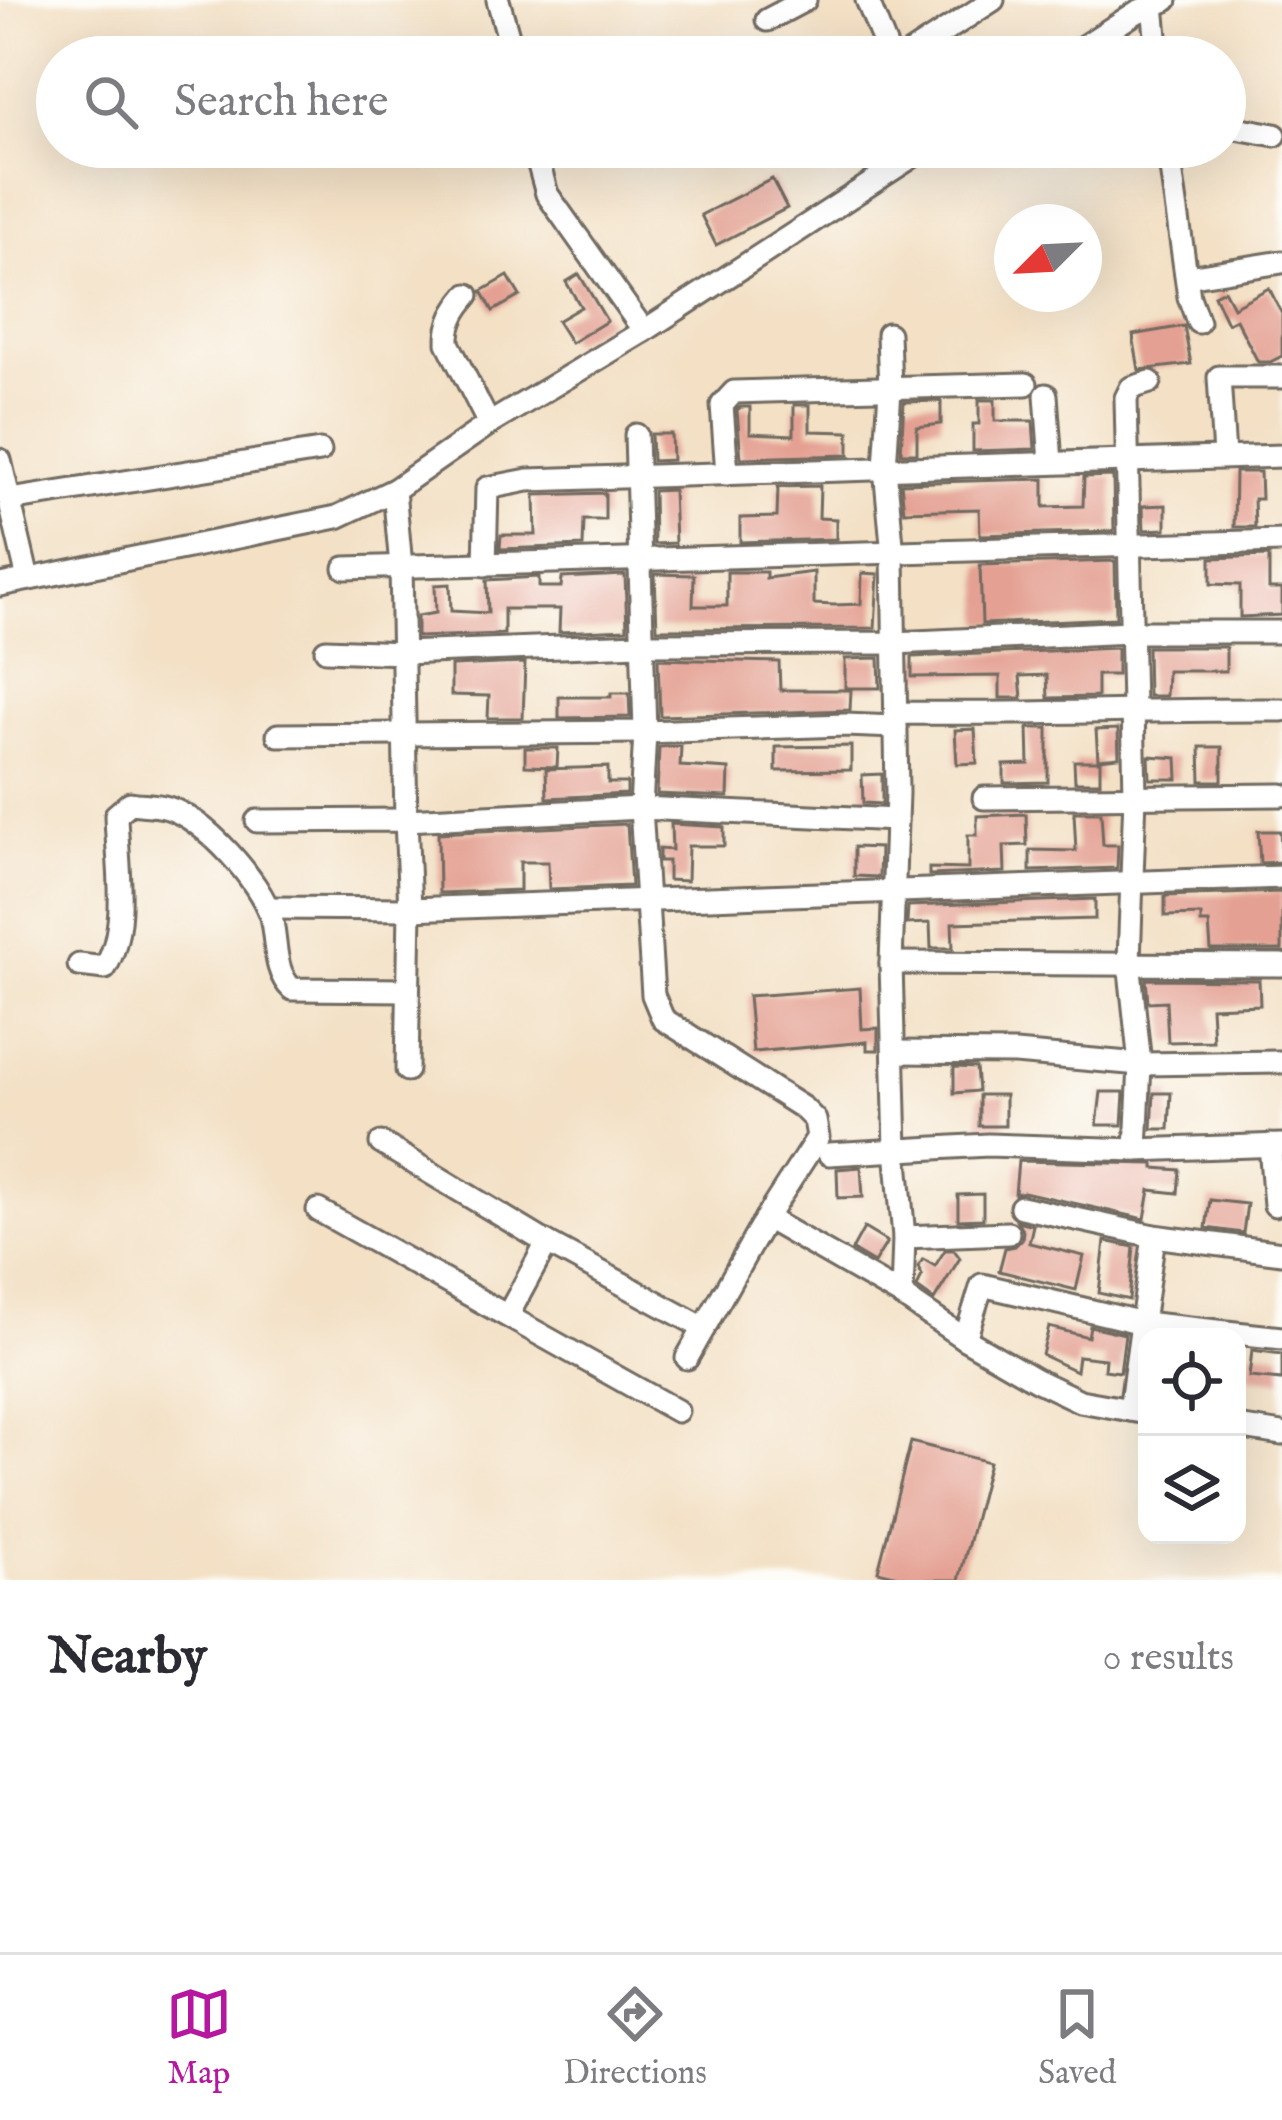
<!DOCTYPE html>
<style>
body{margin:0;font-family:"IM FELL English",serif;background:#f7f7f7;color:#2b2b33}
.controls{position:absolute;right:36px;bottom:36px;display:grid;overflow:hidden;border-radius:24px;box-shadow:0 12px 48px #0002}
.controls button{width:108px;height:108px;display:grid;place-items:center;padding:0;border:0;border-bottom:3px solid #e1e1e2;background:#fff;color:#2b2b33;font:60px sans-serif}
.compass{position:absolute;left:994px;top:204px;width:108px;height:108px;border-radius:50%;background:#fff;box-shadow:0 12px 48px #0002;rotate:246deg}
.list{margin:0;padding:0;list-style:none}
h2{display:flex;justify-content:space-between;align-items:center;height:156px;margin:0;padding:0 48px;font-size:51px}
h2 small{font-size:39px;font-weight:400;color:#7c7c81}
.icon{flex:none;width:66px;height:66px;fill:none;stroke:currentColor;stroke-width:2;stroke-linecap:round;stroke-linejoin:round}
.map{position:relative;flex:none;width:1282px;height:1580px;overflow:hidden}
.search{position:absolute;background:#fff;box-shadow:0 12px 48px #0002;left:36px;right:36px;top:36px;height:132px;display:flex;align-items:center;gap:30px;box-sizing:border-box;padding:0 42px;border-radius:66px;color:#7c7c81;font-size:45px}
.sheet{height:372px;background:#fff}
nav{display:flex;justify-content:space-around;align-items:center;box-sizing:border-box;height:168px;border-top:3px solid #e1e1e2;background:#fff;font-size:33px;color:#7c7c81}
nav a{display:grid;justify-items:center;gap:6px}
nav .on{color:#b5179e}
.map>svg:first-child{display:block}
</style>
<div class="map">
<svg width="1282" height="1580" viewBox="0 0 1282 1580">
<rect width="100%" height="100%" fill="#fdfcf7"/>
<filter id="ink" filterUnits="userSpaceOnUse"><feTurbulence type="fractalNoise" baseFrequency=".00833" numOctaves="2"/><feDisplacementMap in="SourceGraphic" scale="24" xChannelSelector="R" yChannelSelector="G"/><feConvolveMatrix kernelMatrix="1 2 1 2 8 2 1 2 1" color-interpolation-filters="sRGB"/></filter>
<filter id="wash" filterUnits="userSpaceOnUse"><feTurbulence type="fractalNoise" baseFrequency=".004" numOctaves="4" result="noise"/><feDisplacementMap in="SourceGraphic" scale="48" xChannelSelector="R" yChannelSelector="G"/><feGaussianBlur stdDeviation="2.7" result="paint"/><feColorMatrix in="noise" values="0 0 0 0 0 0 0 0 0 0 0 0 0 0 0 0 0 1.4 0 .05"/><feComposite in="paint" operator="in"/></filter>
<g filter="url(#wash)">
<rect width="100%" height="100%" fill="#f3e0c5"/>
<g id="blocks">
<g fill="#e4a093">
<polygon points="772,179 787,208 716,245 701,215"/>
<polygon points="579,274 607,321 571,343 557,321 581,307 566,282"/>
<polygon points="508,276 520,296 493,311 482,291"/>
<polygon points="1269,288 1282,314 1282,356 1270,362 1258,362 1236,319 1227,323 1214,295 1224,290 1233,307"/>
<polygon points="1184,326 1191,364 1139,370 1133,335"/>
<polygon points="979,400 995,400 995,421 1033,421 1035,449 973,451 973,424 979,424"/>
<polygon points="941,401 941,424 917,427 917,453 901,453 904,402"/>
<polygon points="794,405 810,405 810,431 849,432 849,455 741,458 737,410 741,407 750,407 750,433 794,435"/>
<polygon points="651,434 671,434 672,460 652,461"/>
<polygon points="1235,472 1260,472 1261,499 1254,499 1255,527 1234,527"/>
<polygon points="1113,476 1114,531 980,535 979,509 904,511 901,483 1044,479 1044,507 1083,506 1084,477"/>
<polygon points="820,486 819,518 836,519 836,539 740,542 740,518 777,517 778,487"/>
<polygon points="673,490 675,543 654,544 653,491"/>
<polygon points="605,493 605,520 584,520 583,546 500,549 501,535 536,535 535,495"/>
<polygon points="1166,505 1166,529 1144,530 1143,506"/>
<polygon points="1269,556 1269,589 1282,589 1282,615 1240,617 1240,585 1211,584 1211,558"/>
<polygon points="1115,561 1116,618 982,624 980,565"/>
<polygon points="727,572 766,572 766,578 814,572 814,604 834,605 861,604 862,573 878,574 875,628 657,629 655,574 694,575 693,606 727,606"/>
<polygon points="625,575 627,629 559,632 560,609 504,609 504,634 417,637 417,616 436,613 435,585 450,584 451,611 488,613 487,580 539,577 539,587 561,587 562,578"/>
<polygon points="1147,647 1226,647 1226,671 1167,671 1166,696 1148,696"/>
<polygon points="1117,648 1117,675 1097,675 1097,697 1048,698 1047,675 1020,676 1022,698 1000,698 1000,676 912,677 912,657"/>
<polygon points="879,658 880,688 845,688 845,659"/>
<polygon points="658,659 779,662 780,690 851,690 850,710 660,716"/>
<polygon points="525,663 523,718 488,718 489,696 451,695 451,666"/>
<polygon points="611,693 629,693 630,717 559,718 559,697 611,697"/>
<polygon points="1028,728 1048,728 1048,782 1004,783 1004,765 1029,764"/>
<polygon points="975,729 977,763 957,764 955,730"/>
<polygon points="1118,729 1119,757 1098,759 1096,730"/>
<polygon points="681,746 680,766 729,769 728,797 657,794 659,747"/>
<polygon points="851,746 851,770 776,771 776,747"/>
<polygon points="1200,747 1222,747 1222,781 1201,781"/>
<polygon points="525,748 558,748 557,767 525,766"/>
<polygon points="1149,756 1177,758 1178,779 1150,779"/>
<polygon points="1074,761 1100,761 1100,782 1075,782"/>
<polygon points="608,767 608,783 627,783 627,794 547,798 546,769"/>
<polygon points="882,774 882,804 863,803 862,775"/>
<polygon points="1074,812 1101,812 1103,845 1118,845 1117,868 1030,871 1030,850 1076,851"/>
<polygon points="1026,814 1027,845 1004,846 1005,872 929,875 929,868 968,869 968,835 977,835 977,816"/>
<polygon points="627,824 631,886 549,889 548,862 520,862 520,890 439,893 438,833"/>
<polygon points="671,824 724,827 724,846 688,846 687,881 668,880 668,861 659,861 659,849 672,850"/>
<polygon points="1258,831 1280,831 1282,862 1260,863"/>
<polygon points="854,847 880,848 879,877 854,876"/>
<polygon points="1282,892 1282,950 1211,950 1209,923 1201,923 1201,915 1165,916 1165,896"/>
<polygon points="1095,899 1095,919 952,923 953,948 931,948 930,923 907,924 908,906"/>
<polygon points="1146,979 1259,980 1260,1005 1211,1007 1213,1041 1168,1042 1166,1001 1148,1002"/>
<polygon points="860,988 862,1029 878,1028 878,1050 867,1050 867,1042 753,1052 748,996"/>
<polygon points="954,1067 976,1068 978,1091 954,1093"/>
<polygon points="1101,1092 1124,1092 1122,1125 1097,1125"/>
<polygon points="1154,1093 1171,1093 1169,1129 1152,1129"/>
<rect x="979" y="1095" width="26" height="31"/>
<polygon points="1018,1161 1154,1164 1154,1168 1180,1170 1178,1193 1150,1190 1145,1219 1024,1192 1015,1194"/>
<polygon points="861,1167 863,1197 838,1198 837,1169"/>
<polygon points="983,1194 983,1219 958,1220 958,1195"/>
<polygon points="1210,1200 1247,1204 1243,1233 1206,1228"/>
<polygon points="1017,1221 1033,1225 1029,1243 1084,1256 1076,1290 999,1271 1005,1248 1015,1246 1022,1239 1023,1231"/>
<polygon points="864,1228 887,1242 874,1263 852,1250"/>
<polygon points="1105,1241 1134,1247 1129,1300 1099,1293"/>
<polygon points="945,1250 954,1250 960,1258 934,1300 917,1288 922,1275 918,1267 923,1259 935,1266"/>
<polygon points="1090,1326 1125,1334 1120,1372 1104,1370 1105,1359 1078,1356 1076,1371 1042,1355 1049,1327 1088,1337"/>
<polygon points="1252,1350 1282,1354 1282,1380 1249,1377"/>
<polygon points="911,1442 989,1462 959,1580 914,1580 878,1571"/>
</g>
</g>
</g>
<g filter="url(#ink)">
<use href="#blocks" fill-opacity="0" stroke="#716a61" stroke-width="3"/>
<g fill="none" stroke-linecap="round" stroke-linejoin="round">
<defs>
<g id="minor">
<polyline points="498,0 514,57"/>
<polyline points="867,0 890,57"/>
<polyline points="1153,5 1158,57"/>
<polyline points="767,20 805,0"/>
<polyline points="905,57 993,0"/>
<polyline points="1067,57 1137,12 1166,0"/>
<polyline points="1225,126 1275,135"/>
<polyline points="534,147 547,194 644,331"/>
<polyline points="1168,147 1189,297 1198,322"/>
<polyline points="1187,277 1282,262"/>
<path d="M468 295C456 309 447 323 448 343L489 424"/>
<polyline points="888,334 890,389 885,468 893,555 897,793 891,963 896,1150 904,1237 902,1296"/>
<polyline points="1046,395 1051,463"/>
<polyline points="636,435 645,732 641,808 653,995 663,1019 803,1108 815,1120 818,1137 766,1218 687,1358"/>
<polyline points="1224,456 1219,377 1282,377"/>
<polyline points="0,460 28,579"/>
<polyline points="727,474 722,405 734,392 1026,384"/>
<polyline points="394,490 401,566 406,820 641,808 896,820"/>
<polyline points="10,500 320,451"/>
<polyline points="485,565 487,488 528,480 1282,456"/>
<polyline points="345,568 1282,541"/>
<polyline points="0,585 337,517 394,490 489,424 644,331 927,147"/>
<polyline points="326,650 402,653 640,644 894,643 1130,632 1282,632"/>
<path d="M895 713C1024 715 1153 709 1282 710"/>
<polyline points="278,735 645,732 845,725 896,727"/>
<polyline points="984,798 1282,795"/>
<polyline points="257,821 406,820 410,909 1282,877"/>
<polyline points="268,908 410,909 407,1070"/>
<polyline points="891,963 1282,965"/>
<path d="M79 965 105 968C130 926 117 862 116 815L130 803C142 805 156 804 168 808 205 819 260 881 271 917 277 941 273 971 292 989L408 990"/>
<polyline points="894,1052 1015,1053 1140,1064 1282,1062"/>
<polyline points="381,1143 547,1243 704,1328"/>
<polyline points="1270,1145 1275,1205"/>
<polyline points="1136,1150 1140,1064 1129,961 1135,795 1126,398 1131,388 1150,382"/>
<polyline points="829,1154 988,1145 1136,1150 1282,1145"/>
<polyline points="1021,1207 1154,1236 1282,1253"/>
<polyline points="318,1210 677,1411"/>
<polyline points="766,1218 902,1296 965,1339 1036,1380 1080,1401 1147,1413"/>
<polyline points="904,1237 1008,1233"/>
<polyline points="509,1313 547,1243"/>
<polyline points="965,1339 982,1285 1143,1323 1282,1338"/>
<polyline points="1130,1410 1154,1236"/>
<polyline points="1237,1427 1282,1434"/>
</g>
</defs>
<use href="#minor" stroke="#716a61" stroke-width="27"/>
<use href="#minor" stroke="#fff" stroke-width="21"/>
</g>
</g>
</svg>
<div class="controls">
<button><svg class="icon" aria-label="locate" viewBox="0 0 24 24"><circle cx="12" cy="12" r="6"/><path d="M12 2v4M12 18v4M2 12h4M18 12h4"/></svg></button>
<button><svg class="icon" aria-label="layers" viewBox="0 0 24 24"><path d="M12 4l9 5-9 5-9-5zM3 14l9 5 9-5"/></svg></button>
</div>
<svg class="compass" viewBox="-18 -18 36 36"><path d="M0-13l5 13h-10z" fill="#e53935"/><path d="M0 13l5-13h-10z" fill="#7c7c81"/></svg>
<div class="search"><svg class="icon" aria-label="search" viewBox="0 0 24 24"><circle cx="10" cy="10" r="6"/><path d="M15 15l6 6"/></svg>Search here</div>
</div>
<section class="sheet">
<h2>Nearby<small>0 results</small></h2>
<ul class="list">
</ul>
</section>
<nav>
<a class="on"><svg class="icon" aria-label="map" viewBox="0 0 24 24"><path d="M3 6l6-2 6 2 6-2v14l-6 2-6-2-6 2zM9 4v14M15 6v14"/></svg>Map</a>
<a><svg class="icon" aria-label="directions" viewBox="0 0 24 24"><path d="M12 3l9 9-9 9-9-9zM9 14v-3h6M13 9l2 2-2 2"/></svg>Directions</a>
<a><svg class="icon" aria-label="saved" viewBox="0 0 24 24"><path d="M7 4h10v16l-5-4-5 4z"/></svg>Saved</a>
</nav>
